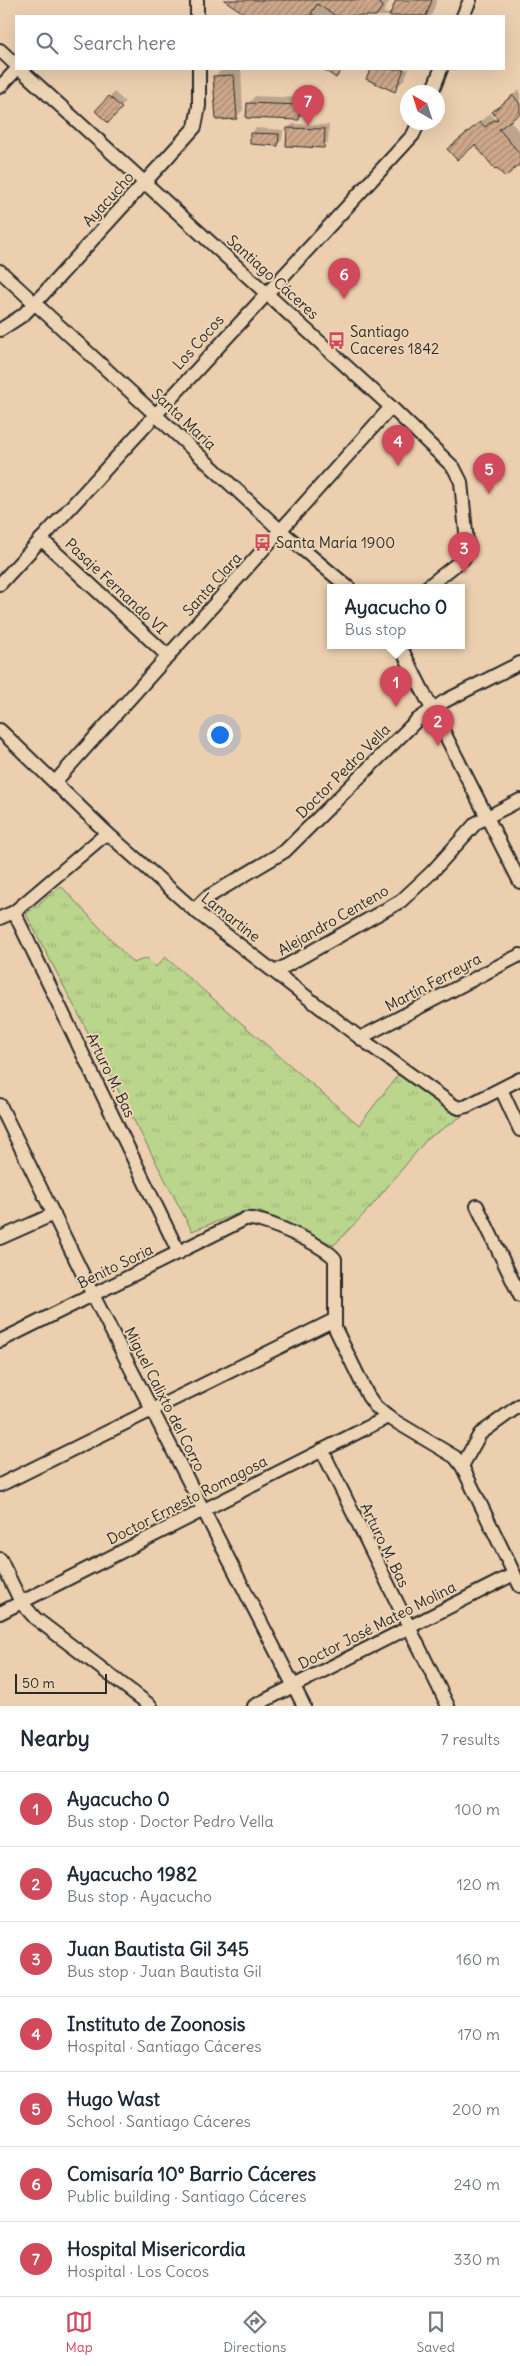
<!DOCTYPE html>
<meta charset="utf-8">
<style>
body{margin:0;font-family:Delius,sans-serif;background:#f6f6f7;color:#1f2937}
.compass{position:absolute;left:400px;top:85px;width:45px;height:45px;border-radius:50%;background:#fff;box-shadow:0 5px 20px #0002;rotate:321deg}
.scale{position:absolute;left:15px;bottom:12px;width:92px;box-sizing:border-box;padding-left:5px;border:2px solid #2b2b2b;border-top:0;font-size:14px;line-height:18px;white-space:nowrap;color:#2b2b2b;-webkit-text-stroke:4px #ecd4b4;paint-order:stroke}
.you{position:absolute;left:219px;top:734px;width:18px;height:18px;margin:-12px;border:4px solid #fff;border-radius:50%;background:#1a73e8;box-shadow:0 0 0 8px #1a73e833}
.badge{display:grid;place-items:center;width:32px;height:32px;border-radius:50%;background:#d1495b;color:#fff;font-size:16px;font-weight:700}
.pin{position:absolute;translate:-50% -41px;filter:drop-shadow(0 1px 2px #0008)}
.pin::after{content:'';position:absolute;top:26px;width:18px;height:15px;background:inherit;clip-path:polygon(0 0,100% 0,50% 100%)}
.popup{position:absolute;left:327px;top:584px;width:138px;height:65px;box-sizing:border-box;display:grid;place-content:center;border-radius:0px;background:#fff;filter:drop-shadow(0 1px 4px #0005);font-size:16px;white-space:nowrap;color:#747a83}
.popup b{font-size:19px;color:#1f2937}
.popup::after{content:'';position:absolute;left:50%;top:100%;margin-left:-10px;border:10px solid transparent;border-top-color:#fff}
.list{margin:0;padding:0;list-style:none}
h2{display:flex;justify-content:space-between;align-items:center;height:65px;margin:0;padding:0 20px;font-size:21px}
h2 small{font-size:16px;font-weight:400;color:#747a83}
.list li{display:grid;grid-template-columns:32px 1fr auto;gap:15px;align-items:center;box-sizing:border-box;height:75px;padding:0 20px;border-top:1px solid #e0e1e3}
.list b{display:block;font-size:19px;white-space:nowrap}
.list p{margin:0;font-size:16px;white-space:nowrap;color:#747a83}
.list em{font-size:16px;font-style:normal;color:#747a83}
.icon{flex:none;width:28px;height:28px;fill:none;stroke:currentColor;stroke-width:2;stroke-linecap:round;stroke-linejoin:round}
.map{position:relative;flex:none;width:520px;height:1706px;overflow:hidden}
.search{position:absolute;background:#fff;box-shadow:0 5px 20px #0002;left:15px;right:15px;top:15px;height:55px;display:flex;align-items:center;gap:12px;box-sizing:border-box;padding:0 18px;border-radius:0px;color:#747a83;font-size:19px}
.sheet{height:590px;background:#fff}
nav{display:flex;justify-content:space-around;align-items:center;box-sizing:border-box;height:70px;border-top:1px solid #e0e1e3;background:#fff;font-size:14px;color:#747a83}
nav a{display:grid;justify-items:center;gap:2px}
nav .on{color:#d1495b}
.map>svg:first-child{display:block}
</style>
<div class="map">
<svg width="520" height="1706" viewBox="0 0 520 1706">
<defs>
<pattern id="park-tufts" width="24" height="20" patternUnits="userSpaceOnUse" patternTransform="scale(1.25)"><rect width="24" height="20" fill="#bad58c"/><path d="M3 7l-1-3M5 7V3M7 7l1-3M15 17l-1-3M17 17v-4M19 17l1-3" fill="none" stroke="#a0b779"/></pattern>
<pattern id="building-hatch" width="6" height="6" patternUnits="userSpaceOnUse" patternTransform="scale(1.25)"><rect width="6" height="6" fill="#cfa88a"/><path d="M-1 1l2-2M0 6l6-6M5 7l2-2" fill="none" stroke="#a88971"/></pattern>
</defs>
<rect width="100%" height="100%" fill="#eccfaf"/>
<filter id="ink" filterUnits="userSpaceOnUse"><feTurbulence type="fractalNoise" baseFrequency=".02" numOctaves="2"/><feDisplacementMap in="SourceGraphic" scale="10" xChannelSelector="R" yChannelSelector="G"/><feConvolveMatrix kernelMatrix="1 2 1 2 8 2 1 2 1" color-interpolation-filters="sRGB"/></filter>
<g filter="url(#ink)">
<polygon fill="url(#park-tufts)" stroke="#72805c" points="61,886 133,963 147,958 156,967 165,957 359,1125 401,1071 462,1116 427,1139 370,1208 334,1245 258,1211 242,1212 192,1231 26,914"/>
<g fill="#0003">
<polygon points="227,0 390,0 383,12 391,15 398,0 437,0 431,16 250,16"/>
<polygon points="222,69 241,69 243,110 236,118 215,77"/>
<polygon points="372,69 409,69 404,80 394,90 368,79"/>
<polygon points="520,89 520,112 509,119 520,133 520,163 475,143 449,149 490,113 495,119 498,117 494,112"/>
<polygon points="114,92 125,102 108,121 97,111"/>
<polygon points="255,96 306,98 306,112 298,119 248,104"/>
<polygon points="293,124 329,125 328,142 323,146 288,128"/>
<polygon points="256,128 283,130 282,140 278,144 252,133"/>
</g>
<g fill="url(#building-hatch)" stroke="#2b2b2b">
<polygon points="224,0 375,0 383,6 376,16 336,16 317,4 311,14 315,16 248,16"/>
<polygon points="396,0 432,0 426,16 389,16"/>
<polygon points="323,69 342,69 336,78"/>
<polygon points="371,69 404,69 395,92 366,79"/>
<polygon points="234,75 237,119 216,120 213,76"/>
<polygon points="513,95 520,104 520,114 499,129 520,154 520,164 505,177 497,168 495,169 475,145 457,160 447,149 480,122 485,127 494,120 496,121 498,119 492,112"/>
<polygon points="109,96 122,108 108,123 95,111"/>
<polygon points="247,103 300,105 299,120 246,118"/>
<polygon points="287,128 325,129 324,148 286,146"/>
<polygon points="250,133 279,134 278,146 250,144"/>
</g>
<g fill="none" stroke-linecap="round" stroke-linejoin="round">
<defs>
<g id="street">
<polyline points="197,0 197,16"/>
<polyline points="463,16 470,0"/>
<polyline points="0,50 16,65"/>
<polyline points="20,69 391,407 454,468 461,482 468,552 463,559 426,588"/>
<polyline points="0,87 17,69"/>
<polyline points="432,92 441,69"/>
<polyline points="0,271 281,531 349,588"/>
<polyline points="0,330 23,315 35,303 195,127 199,106 199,69"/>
<polyline points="41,539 169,657"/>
<polyline points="0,584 413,135 419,122"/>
<polyline points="400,646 520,882"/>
<polyline points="0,730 107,833 194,910 360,1038 453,1105 459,1108 467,1106 520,1079"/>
<polyline points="55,782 391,407"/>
<polyline points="194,910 206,898 285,851 417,720 445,701 520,663"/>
<polyline points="14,912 179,1253"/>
<polyline points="0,918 14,912 107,833"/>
<polyline points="275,972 401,901 432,872 476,823 520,800"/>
<polyline points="360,1038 520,955"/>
<polyline points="501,1089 520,1130"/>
<polyline points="0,1105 93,1295 304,1706"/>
<polyline points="477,1206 520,1296"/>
<polyline points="0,1238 54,1214"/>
<path d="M0 1341 245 1219C260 1216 326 1246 335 1259V1328L368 1396 376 1407 388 1417 455 1457 462 1466 520 1586"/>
<polyline points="322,1450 448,1706"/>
<polyline points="462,1466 480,1434 520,1405"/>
<polyline points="0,1485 334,1320"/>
<polyline points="0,1559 21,1602 35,1618 151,1706"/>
<polyline points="0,1613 388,1417"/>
<polyline points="254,1706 514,1574"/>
</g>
</defs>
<use href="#street" stroke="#2b2b2b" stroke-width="16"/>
<use href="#street" stroke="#ecd4b4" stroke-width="12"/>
</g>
</g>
<defs>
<symbol id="bus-bare" viewBox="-9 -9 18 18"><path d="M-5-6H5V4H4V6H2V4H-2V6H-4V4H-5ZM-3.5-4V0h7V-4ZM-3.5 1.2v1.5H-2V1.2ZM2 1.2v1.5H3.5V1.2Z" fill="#d1495b" stroke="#ecd4b4" stroke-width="2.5" paint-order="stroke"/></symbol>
</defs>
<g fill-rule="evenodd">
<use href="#bus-bare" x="324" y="328" width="25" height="25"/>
<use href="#bus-bare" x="250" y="530" width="25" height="25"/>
</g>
<g text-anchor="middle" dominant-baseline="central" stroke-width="4" stroke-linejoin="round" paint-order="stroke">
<g font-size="15" fill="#2b2b2b" stroke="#ecd4b4">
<text transform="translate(108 199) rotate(-48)">Ayacucho</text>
<text transform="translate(273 277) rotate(42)">Santiago Cáceres</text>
<text transform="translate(198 342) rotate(-48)">Los Cocos</text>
<text transform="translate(184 419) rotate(43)">Santa María</text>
<text transform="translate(212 584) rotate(-48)">Santa Clara</text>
<text transform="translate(116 586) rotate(43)">Pasaje Fernando VI</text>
<text transform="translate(343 771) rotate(-45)">Doctor Pedro Vella</text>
<text transform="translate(231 917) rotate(38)">Lamartine</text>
<text transform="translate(333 920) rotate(-30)">Alejandro Centeno</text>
<text transform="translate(433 982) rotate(-28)">Martín Ferreyra</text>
<text transform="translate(111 1075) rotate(64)">Arturo M. Bas</text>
<text transform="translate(115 1266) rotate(-26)">Benito Soria</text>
<text transform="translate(165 1399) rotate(63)">Miguel Calixto del Corro</text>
<text transform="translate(187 1500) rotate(-27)">Doctor Ernesto Romagosa</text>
<text transform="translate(385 1545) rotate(64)">Arturo M. Bas</text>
<text transform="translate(377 1625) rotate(-27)">Doctor José Mateo Molina</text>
</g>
<g font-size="15" fill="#2b2b2b" stroke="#ecd4b4" text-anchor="start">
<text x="350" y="331">Santiago<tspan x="350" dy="17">Caceres 1842</tspan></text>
<text x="276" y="542">Santa María 1900</text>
</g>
</g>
</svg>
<svg class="compass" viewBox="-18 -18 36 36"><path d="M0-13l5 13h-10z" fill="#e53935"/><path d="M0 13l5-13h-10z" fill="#747a83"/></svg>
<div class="scale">50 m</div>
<div class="you"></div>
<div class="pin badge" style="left:396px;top:707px">1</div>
<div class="popup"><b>Ayacucho 0</b>Bus stop</div>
<div class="pin badge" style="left:438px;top:746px">2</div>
<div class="pin badge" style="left:464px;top:573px">3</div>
<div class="pin badge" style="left:398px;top:466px">4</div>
<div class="pin badge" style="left:489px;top:494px">5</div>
<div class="pin badge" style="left:344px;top:299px">6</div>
<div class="pin badge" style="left:308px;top:126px">7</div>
<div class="search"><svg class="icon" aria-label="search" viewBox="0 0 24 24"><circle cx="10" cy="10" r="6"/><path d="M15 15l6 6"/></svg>Search here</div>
</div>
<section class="sheet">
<h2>Nearby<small>7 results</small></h2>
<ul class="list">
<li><span class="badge">1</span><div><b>Ayacucho 0</b><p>Bus stop · Doctor Pedro Vella</p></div><em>100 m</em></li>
<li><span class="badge">2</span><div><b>Ayacucho 1982</b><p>Bus stop · Ayacucho</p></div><em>120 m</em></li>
<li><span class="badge">3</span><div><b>Juan Bautista Gil 345</b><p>Bus stop · Juan Bautista Gil</p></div><em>160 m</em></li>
<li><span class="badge">4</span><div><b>Instituto de Zoonosis</b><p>Hospital · Santiago Cáceres</p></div><em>170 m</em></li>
<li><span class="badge">5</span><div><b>Hugo Wast</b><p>School · Santiago Cáceres</p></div><em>200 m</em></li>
<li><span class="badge">6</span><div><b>Comisaría 10º Barrio Cáceres</b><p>Public building · Santiago Cáceres</p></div><em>240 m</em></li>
<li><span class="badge">7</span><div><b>Hospital Misericordia</b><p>Hospital · Los Cocos</p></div><em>330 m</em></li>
</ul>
</section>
<nav>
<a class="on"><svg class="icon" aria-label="map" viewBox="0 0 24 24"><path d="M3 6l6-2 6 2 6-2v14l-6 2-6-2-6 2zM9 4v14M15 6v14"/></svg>Map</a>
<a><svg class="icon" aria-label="directions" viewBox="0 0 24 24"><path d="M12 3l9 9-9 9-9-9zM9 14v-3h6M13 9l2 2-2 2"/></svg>Directions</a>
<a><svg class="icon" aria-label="saved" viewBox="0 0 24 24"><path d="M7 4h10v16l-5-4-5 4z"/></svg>Saved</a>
</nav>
